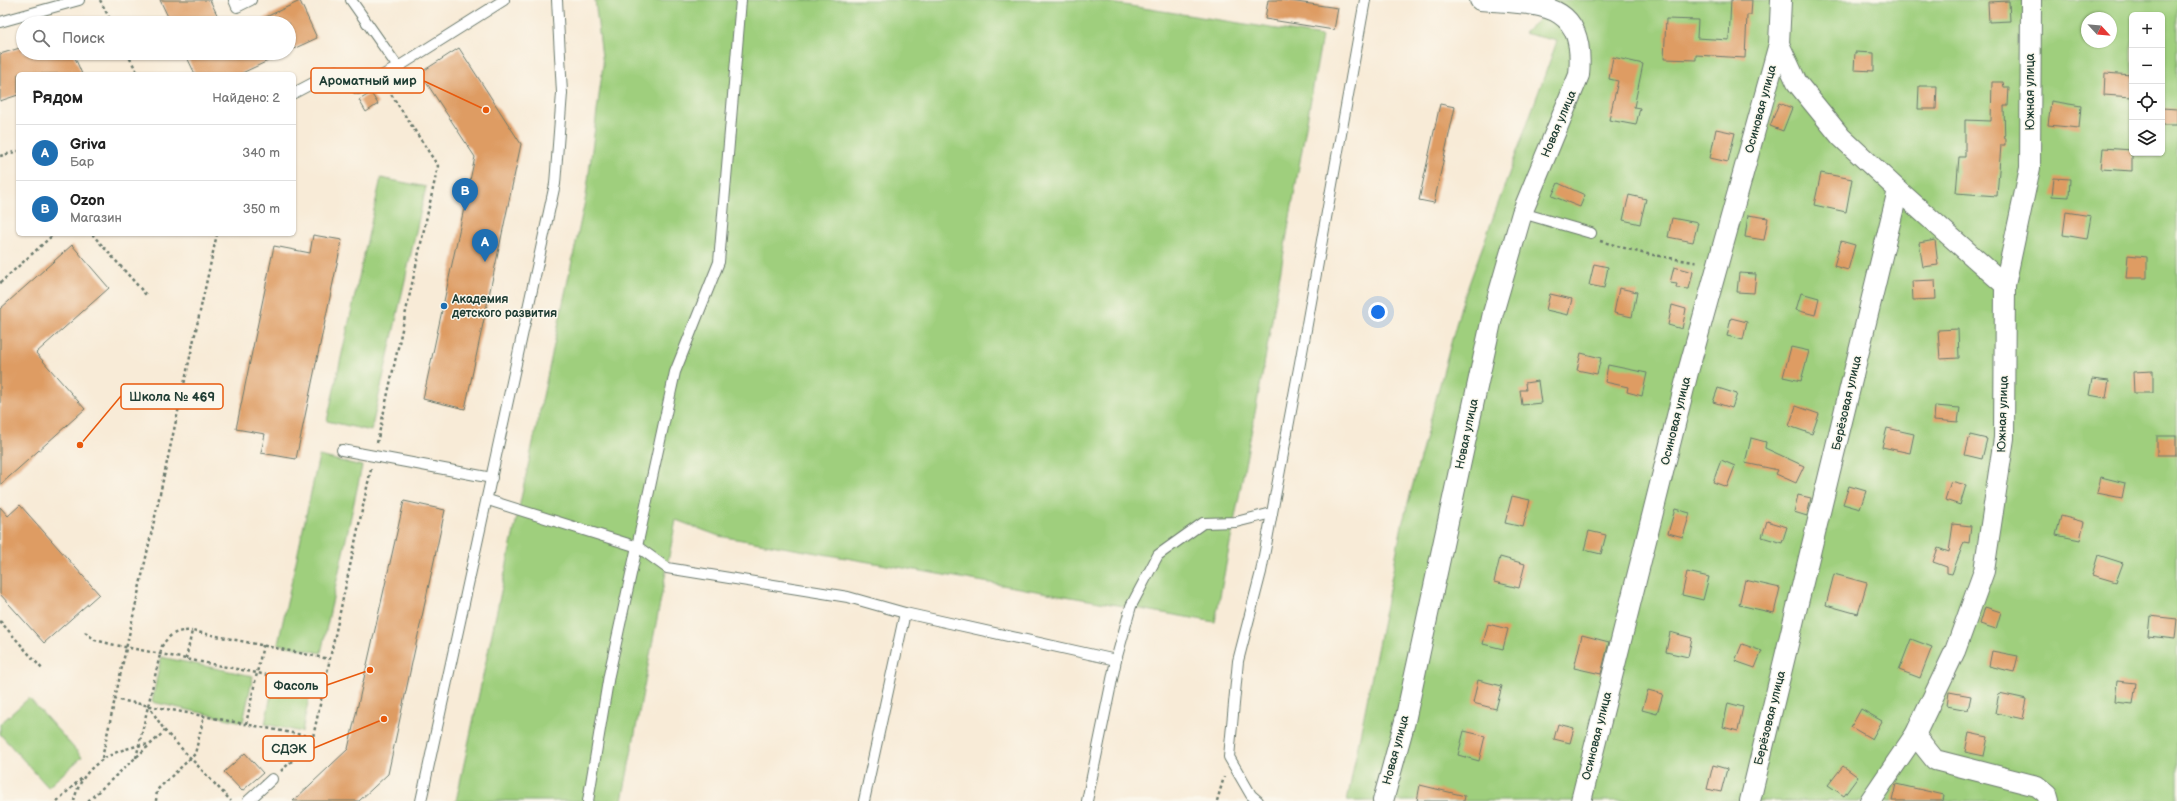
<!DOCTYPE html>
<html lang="ru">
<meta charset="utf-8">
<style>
body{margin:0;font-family:"Balsamiq Sans",sans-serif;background:#f6f6f6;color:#222}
.controls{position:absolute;right:12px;top:12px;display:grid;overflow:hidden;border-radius:6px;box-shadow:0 1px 3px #0004}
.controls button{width:36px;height:36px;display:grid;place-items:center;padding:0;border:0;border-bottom:1px solid #e0e0e0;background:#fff;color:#222;font:20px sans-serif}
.compass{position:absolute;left:2081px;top:12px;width:36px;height:36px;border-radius:50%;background:#fff;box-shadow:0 1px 3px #0004;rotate:116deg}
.you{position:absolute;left:1378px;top:312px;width:14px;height:14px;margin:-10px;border:3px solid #fff;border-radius:50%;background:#1a73e8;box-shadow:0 0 0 6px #1a73e833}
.badge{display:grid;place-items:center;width:26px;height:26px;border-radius:50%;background:#1f6fb2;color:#fff;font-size:13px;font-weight:700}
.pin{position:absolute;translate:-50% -33px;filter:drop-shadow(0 1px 2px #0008)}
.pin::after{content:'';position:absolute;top:21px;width:14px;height:12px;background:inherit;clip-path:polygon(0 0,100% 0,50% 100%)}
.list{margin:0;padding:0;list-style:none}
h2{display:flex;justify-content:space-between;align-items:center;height:52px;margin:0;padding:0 16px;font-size:17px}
h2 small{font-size:13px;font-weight:400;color:#767676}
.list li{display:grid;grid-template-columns:26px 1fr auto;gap:12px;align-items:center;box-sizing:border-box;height:56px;padding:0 16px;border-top:1px solid #e0e0e0}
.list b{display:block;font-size:15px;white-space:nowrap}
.list p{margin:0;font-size:13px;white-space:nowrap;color:#767676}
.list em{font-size:13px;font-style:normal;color:#767676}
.icon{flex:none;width:22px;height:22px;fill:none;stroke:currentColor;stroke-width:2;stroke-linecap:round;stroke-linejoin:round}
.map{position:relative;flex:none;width:2177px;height:801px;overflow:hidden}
.search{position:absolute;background:#fff;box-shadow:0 1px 3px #0004;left:16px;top:16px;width:280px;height:44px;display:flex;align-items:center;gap:10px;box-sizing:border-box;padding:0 14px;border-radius:22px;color:#767676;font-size:15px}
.panel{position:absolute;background:#fff;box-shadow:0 1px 3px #0004;left:16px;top:72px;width:280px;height:164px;border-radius:6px}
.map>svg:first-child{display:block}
</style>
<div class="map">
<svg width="2177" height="801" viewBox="0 0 2177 801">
<rect width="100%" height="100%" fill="#fbf7ec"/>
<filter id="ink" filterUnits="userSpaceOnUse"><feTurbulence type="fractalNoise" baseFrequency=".025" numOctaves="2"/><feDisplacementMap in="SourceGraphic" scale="8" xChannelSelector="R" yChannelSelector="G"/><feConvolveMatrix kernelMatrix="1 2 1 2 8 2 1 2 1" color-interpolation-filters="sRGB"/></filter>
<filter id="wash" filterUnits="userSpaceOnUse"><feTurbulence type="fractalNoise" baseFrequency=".012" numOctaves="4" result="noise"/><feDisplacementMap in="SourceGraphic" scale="16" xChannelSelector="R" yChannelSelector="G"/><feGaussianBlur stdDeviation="0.9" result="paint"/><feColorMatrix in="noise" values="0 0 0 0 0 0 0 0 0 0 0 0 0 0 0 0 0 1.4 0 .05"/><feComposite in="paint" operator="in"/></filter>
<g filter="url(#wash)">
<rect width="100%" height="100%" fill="#f8ebd7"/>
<g fill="#9fcf7d" stroke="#5f8658" fill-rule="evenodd">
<polygon points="595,0 1092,0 1322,36 1263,371 1215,622 719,536 676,520 622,801 456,801 586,196 603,65"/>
<path d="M1546 0H2177V801H1347L1402 525 1461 306 1557 41 1524 33 1556 4ZM2132 15H2162V153H2132ZM2087 18H2111V42H2087Z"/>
<polygon points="381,178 426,187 371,431 327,421"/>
<polygon points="319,456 362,466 321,653 278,644"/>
<polygon points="161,657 253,676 243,722 152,702"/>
<polygon points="274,681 311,688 302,732 265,724"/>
<polygon points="29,698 82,757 48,787 0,734 0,724"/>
</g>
<g id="blocks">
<g fill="#de9c63">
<polygon points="160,0 210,0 221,23 171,23"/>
<polygon points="1268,0 1283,0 1338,8 1334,30 1265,19"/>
<polygon points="1731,0 1752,0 1751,15 1747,15 1745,58 1696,55 1696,60 1664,59 1666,19 1698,20 1697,38 1729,40"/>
<polygon points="300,1 317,38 289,51 289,23 253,23"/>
<polygon points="2009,1 2010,21 1989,22 1988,2"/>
<polygon points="23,47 23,53 73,53 82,74 18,74 18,95 0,101 0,54"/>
<polygon points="459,48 521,144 465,409 423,399 475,157 420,73"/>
<polygon points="1855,52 1874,53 1874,71 1854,70"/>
<polygon points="185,53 285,53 240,74 195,74"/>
<polygon points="1613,57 1643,64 1634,107 1640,108 1636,125 1609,120 1618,81 1609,79"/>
<polygon points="2105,73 2132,75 2132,97 2104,95"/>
<polygon points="1992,82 2003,82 2004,87 2009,87 2008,106 2004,106 2005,145 2001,145 1997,196 1956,193 1959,157 1965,157 1965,120 1991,121"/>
<polygon points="1919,86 1937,86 1936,109 1918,109"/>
<polygon points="371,93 378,104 366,112 359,100"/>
<polygon points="2051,101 2081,106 2079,128 2048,125"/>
<polygon points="1779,103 1792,108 1783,131 1770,126"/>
<polygon points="1440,104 1455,107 1434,203 1419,200"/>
<polygon points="2162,108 2177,109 2177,125 2162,125"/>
<polygon points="1716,129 1735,133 1728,162 1710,158"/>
<polygon points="2103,148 2132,150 2132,171 2101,169"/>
<polygon points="1821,173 1852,179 1846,212 1814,205"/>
<polygon points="2054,178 2070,179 2069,197 2052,196"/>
<polygon points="1558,183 1585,195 1580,207 1552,196"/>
<polygon points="1629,195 1646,199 1640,224 1623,220"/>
<polygon points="2066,212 2091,216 2087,239 2063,235"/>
<polygon points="1748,215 1768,218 1764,240 1745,237"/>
<polygon points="1672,218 1698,223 1693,242 1668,237"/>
<polygon points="313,235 342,240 296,459 261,453 265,434 236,429 274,246 310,253"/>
<polygon points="1935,240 1938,265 1923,267 1919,243"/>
<polygon points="1841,241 1855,245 1848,270 1834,266"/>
<polygon points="72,245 109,288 36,353 85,409 0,485 0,309"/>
<polygon points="2128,255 2147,257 2147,278 2126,278"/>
<polygon points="1594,264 1608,267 1604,288 1589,285"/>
<polygon points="1674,267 1693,272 1689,289 1676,288 1677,284 1670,283"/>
<polygon points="1739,273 1756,274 1754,293 1737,292"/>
<polygon points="1935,280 1936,299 1913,300 1912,281"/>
<polygon points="1619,288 1637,292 1632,317 1614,313"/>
<polygon points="1801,293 1819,298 1815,315 1796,310"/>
<polygon points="1550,294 1572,299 1568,315 1546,310"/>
<polygon points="1672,305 1686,309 1682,329 1668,325"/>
<polygon points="1731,318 1747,322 1743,340 1727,336"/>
<polygon points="1958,329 1959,358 1940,359 1938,330"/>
<polygon points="1791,347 1809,351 1801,381 1783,377"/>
<polygon points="1581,353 1601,358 1597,374 1577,370"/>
<polygon points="1608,365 1647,373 1642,396 1627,392 1628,387 1605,382"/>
<polygon points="2153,371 2153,393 2134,393 2133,372"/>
<polygon points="2092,379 2109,381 2106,398 2089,395"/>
<polygon points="1538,381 1541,403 1522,405 1520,390 1526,390 1525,383"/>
<polygon points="1718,388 1737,394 1732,408 1713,402"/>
<polygon points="1796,406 1819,414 1812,434 1789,426"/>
<polygon points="1935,406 1960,408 1958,422 1934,420"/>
<polygon points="1887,428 1914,434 1910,453 1882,447"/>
<polygon points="1970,435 1987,439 1982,459 1965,455"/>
<rect x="2157" y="436" width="19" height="19"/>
<polygon points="1751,438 1766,442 1765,448 1804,466 1796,483 1776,474 1778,470 1745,463"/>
<polygon points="1721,460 1735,466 1727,487 1713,482"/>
<polygon points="2101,477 2125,483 2122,498 2097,493"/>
<polygon points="1951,481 1966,485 1960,505 1945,500"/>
<polygon points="1849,486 1866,491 1860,509 1843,504"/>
<polygon points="1798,495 1811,498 1807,516 1794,512"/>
<polygon points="1512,496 1530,500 1523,527 1505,523"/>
<polygon points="404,501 445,510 388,774 359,801 293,801 348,749"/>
<polygon points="20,505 99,594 44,643 0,594 0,507 8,516"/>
<polygon points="1675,509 1690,513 1683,537 1668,533"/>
<polygon points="2061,516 2084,522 2080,540 2056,535"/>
<polygon points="1767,521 1787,527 1782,543 1762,537"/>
<polygon points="1953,524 1971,526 1969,543 1964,542 1952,574 1947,573 1947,567 1933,562 1938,548 1949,552"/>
<polygon points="1589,531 1606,535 1601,554 1584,550"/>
<polygon points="2098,555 2123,563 2116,582 2092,575"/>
<polygon points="1500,557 1525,564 1519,588 1494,582"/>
<polygon points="1687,572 1709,577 1703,600 1682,595"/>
<polygon points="1834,574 1867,583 1858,614 1826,605"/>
<polygon points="1745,580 1780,588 1774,613 1739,605"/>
<polygon points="1985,607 2001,612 1996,629 1980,624"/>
<polygon points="2150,616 2177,619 2175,639 2148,636"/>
<polygon points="1488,624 1508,629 1503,649 1483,644"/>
<polygon points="1670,632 1692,638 1688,657 1666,652"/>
<polygon points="1582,635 1609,642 1601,674 1574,668"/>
<polygon points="1911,639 1932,647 1920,678 1899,670"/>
<polygon points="1742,644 1762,651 1755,668 1735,661"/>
<polygon points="1992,651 2018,656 2014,672 1989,666"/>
<polygon points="1478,680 1502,686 1496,709 1473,703"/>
<polygon points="2117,681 2136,683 2133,704 2115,702"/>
<polygon points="1648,690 1663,694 1657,714 1642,710"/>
<polygon points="1949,692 1971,696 1968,710 1947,706"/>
<polygon points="1999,693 2027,699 2023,719 1995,713"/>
<polygon points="1728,703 1743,707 1738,731 1723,727"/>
<polygon points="1861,709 1882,721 1872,739 1851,727"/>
<polygon points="1558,724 1574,728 1570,743 1554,739"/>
<polygon points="1464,731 1485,736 1479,761 1458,755"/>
<polygon points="1969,733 1988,737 1984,756 1965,752"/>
<polygon points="245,753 263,773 242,791 224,772"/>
<polygon points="1713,765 1727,769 1721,792 1707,789"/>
<polygon points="1843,766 1858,777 1844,796 1828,785"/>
<polygon points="1896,784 1944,795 1943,801 1892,801"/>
<polygon points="1420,785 1465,796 1464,801 1417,801"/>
</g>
</g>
</g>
<g filter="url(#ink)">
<use href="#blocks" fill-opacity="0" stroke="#6b7a6d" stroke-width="1"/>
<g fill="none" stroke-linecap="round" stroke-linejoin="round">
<defs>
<g id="lane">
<polyline points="234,0 237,7 251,0"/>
<polyline points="351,0 398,67"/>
<polyline points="0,22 79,0"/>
<polyline points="294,93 336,71 358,89 398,67 504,0"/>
<polyline points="1522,213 1591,233"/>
<polyline points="342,450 492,478"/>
<polyline points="488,500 638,547 667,568 848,597 905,613 1116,660"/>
<polyline points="248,801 272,779"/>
<polyline points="421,801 555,184 562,93 557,0"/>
<polyline points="588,801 609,675 675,372 719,262 741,0"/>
<polyline points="864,801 905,613"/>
<polyline points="1087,801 1116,660 1131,606 1158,555 1203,523 1236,522 1272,513"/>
<polyline points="1258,801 1251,795 1229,757 1238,661 1261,572 1302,352 1365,0"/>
</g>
<g id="street">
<polyline points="1898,190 2005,285"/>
<polyline points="1915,735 1935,760 2037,786 2047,794 2049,801"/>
<path d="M1383 801 1405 721 1493 313 1522 213 1579 75C1586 0 1541 5 1480 0"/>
<polyline points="1581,801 1689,368 1779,44 1781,0"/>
<polyline points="1750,801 1898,190 1841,137 1797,83 1779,44"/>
<polyline points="1870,801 1915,735 1955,651 1984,571 2004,438 2005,285 2030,168 2031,0"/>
</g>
</defs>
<use href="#lane" stroke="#6b7a6d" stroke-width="12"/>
<use href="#street" stroke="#6b7a6d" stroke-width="22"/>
<g stroke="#6b7a6d" stroke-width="2.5" stroke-dasharray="3 3" stroke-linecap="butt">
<polyline points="100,0 112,23"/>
<polyline points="127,53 138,74"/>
<polyline points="0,156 18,151"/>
<polyline points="92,234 147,296"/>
<polyline points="1600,241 1642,253 1699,263"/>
<polyline points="0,283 54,234"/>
<polyline points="377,443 438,166 387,88"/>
<polyline points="0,621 43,670"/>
<polyline points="85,632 95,640 115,645 323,686"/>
<polyline points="186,659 192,631 329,659"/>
<polyline points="114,699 313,737"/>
<polyline points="148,705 165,731 231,801"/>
<polyline points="246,724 263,645"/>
<polyline points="102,758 217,234"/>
<path d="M136 758 162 646C170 633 178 630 192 631"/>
<polyline points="281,771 307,747 313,737 371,469"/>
<polyline points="57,801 83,777"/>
<path d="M74 801C82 763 116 748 150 744"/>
<polyline points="88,801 165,731"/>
<polyline points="156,801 157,790 195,754 204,716"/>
<polyline points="1217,801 1224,777"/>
</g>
<use href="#lane" stroke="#fff" stroke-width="10"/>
<use href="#street" stroke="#fff" stroke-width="20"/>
</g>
</g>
<circle fill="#1f6fb2" stroke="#fbf7ec" stroke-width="1.5" cx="444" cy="306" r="4"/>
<g text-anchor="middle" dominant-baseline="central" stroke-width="3" stroke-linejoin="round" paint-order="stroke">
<g font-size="12" fill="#1f3d34" stroke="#fbf7ec">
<text transform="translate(2030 92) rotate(-90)">Южная улица</text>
<text transform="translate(1761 109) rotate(-75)">Осиновая улица</text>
<text transform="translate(1559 124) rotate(-67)">Новая улица</text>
<text transform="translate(1847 403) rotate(-77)">Берёзовая улица</text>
<text transform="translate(2003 414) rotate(-88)">Южная улица</text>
<text transform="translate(1676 421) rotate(-76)">Осиновая улица</text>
<text transform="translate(1467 434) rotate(-78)">Новая улица</text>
<text transform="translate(1770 718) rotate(-76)">Берёзовая улица</text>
<text transform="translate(1597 736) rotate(-76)">Осиновая улица</text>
<text transform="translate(1396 750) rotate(-75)">Новая улица</text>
</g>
<g font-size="12" font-weight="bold" fill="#1f3d34" stroke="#fbf7ec" text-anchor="start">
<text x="452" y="299">Академия<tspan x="452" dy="14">детского развития</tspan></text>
</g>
</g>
<path fill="none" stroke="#e8590c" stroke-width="1.5" d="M486 110L424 81M80 445L121 396M370 670L327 685M384 719L314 748"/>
<g fill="#e8590c" stroke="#fbf7ec" stroke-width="1.5">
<circle cx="486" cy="110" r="4"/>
<circle cx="80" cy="445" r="4"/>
<circle cx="370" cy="670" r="4"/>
<circle cx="384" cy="719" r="4"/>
</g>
<g fill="#fbf7ec" stroke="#e8590c" stroke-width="1.5">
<rect x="311" y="68" width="113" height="25" rx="4"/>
<rect x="121" y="384" width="102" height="25" rx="4"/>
<rect x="266" y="673" width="61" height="25" rx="4"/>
<rect x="263" y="736" width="51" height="25" rx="4"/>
</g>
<g font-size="13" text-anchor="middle" font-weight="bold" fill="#1f3d34">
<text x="368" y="85">Ароматный мир</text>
<text x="172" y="401">Школа № 469</text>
<text x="296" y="690">Фасоль</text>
<text x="289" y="753">СДЭК</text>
</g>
</svg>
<div class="controls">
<button>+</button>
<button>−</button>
<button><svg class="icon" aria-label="locate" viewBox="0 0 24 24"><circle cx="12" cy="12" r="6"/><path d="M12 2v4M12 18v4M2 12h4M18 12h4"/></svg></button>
<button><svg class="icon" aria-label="layers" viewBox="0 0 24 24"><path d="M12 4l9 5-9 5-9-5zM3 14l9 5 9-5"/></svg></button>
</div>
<svg class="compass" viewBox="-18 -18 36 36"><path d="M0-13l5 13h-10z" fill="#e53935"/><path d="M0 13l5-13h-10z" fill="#767676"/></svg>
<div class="you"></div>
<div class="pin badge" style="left:485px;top:262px">A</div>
<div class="pin badge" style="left:465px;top:211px">B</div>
<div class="search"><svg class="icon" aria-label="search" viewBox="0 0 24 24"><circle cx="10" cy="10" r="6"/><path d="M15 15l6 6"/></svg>Поиск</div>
<section class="panel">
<h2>Рядом<small>Найдено: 2</small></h2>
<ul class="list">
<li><span class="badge">A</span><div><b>Griva</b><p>Бар</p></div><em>340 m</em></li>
<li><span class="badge">B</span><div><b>Ozon</b><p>Магазин</p></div><em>350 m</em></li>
</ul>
</section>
</div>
